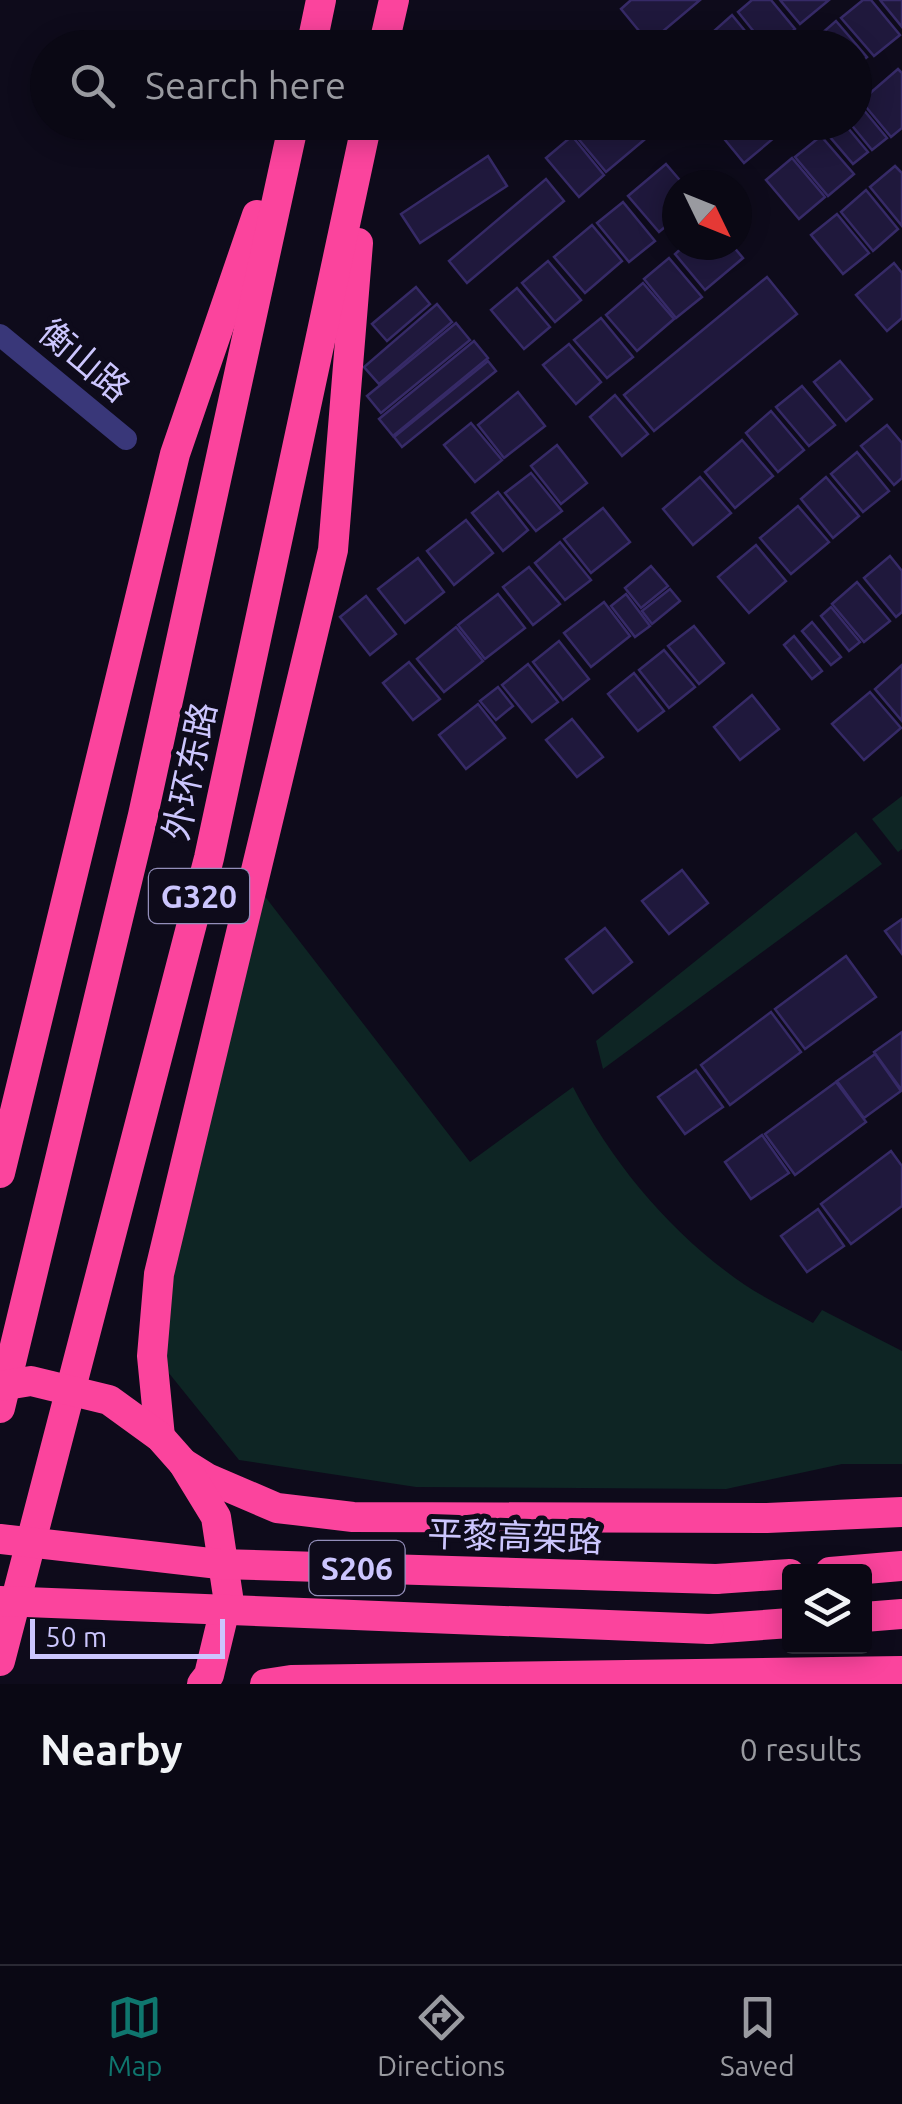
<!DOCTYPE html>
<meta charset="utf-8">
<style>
body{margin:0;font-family:Ubuntu,"Noto Sans SC",sans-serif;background:#13111d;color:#f1f3f6}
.controls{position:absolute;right:30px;bottom:30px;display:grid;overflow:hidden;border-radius:10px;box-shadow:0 5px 25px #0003}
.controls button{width:90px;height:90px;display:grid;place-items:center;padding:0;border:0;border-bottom:2px solid #2a2934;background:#0a0814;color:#f1f3f6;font:50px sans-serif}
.compass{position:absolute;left:662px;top:170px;width:90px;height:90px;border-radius:50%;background:#0a0814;box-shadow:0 5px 25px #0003;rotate:133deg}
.scale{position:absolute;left:30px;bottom:25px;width:195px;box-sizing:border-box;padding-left:10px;border:5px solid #ccc6fe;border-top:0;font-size:28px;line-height:35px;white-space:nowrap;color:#ccc6fe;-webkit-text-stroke:8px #0e0b1b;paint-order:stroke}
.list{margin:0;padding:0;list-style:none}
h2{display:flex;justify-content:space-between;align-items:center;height:130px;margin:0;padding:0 40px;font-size:42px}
h2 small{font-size:32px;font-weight:400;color:#999aa0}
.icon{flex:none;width:55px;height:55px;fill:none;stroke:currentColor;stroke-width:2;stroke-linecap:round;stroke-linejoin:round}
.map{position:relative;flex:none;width:902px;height:1684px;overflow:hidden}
.search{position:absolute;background:#0a0814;box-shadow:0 5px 25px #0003;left:30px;right:30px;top:30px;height:110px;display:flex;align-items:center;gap:25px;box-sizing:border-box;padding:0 35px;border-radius:55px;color:#999aa0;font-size:38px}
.sheet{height:280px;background:#0a0814}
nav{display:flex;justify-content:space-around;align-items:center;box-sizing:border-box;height:140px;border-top:2px solid #2a2934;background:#0a0814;font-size:28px;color:#999aa0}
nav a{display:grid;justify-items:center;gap:5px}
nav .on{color:#0f766e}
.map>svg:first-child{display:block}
</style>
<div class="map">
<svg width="902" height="1684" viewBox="0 0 902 1684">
<rect width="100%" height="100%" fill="#0e0b1b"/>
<g fill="#0e2524">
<polygon points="902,796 902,849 898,852 872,819"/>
<polygon points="856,832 882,864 603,1069 596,1041"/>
<path d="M260 890 470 1162 573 1087C613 1165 672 1235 745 1285 766 1299 790 1310 813 1323L822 1310 902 1351V1464H842L726 1489 416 1487 239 1460 168 1372 156 1338Z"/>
</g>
<g fill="#1f183c" stroke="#362a67" stroke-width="2.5">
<polygon points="631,0 700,0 649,43 621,9"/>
<polygon points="752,0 771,0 795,29 774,48 767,48 738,12"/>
<polygon points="780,0 829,0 800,24"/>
<polygon points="863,0 871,0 900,35 874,56 841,18"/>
<polygon points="880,0 902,0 902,27"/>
<polygon points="732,15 759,48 695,48"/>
<polygon points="836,21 867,57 854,68 854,48 805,48"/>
<polygon points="898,69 902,73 902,128 891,137 861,101"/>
<polygon points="858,103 887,138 872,150 849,122 854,122 854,107"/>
<polygon points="469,122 511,122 509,133"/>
<polygon points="591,122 629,122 644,140 606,172 576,136"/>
<polygon points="724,122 793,122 744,163 716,129"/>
<polygon points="833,122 843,122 868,152 853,164 824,130"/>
<polygon points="572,136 604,175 579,197 546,158"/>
<polygon points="821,136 854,174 828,196 795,157"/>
<polygon points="488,156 507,186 420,243 401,214"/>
<polygon points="792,158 825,197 799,219 766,180"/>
<polygon points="666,164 684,185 677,185 677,217 659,232 628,196"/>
<polygon points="895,166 902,173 902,226 870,187"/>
<polygon points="546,179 564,201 467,283 449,261"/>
<polygon points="866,190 898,229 873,251 841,212"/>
<polygon points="623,202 655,241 629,262 597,223"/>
<polygon points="837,214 869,253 843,274 811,235"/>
<polygon points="592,225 622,261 585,293 554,257"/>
<polygon points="685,245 732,245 743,258 705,290 675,254"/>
<polygon points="669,258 702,297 676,318 644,279"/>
<polygon points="548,261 581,300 555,322 522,283"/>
<polygon points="894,263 902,273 902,318 887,331 856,295"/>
<polygon points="767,277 797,314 654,431 624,395"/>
<polygon points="643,283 674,319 637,351 606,315"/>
<polygon points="416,287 430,304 387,341 372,324"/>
<polygon points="517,288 550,327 524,349 491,310"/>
<polygon points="437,304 452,322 379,384 364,367"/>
<polygon points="601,318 633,357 607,378 574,340"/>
<polygon points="456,323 470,340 381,413 367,396"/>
<polygon points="474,341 488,358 393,436 379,419"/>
<polygon points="569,344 601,382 576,404 543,365"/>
<polygon points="488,361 496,371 402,447 394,437"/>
<polygon points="840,361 872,399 846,421 814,382"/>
<polygon points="802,386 835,425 809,446 776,407"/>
<polygon points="518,392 545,426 504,458 478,425"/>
<polygon points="615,395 648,434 622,456 590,417"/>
<polygon points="771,411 804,450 778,472 746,433"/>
<polygon points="471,423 502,460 475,482 444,445"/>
<polygon points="887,425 902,443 902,478 894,485 861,446"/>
<polygon points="742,440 773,476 735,508 705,472"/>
<polygon points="557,445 587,483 561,504 531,466"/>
<polygon points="857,452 889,491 863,512 831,474"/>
<polygon points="531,473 562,511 536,531 505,493"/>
<polygon points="700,477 731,513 693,545 663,509"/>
<polygon points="826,477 859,516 833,538 801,499"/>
<polygon points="498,492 528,530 503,551 472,513"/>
<polygon points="798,506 829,542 791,574 760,538"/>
<polygon points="603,508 630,542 591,573 564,539"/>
<polygon points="466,520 493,553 454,585 427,551"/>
<polygon points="560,542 591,580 565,600 535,563"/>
<polygon points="756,545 786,581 749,613 718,577"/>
<polygon points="890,556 902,571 902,612 896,617 864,578"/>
<polygon points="418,558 444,592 405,623 378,589"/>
<polygon points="651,566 668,586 641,608 625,588"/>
<polygon points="529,567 560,604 533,625 503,587"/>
<polygon points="857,582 890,621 864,642 832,604"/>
<polygon points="670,589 680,601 652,624 642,611"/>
<polygon points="498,594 525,628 485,659 458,625"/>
<polygon points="626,594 650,626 635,637 611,606"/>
<polygon points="366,596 396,634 370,655 340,617"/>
<polygon points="604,602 630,636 591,667 564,633"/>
<polygon points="831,607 860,642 849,651 821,616"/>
<polygon points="812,622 841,657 831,665 802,631"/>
<polygon points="694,626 724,663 699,684 668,646"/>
<polygon points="456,627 483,661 444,692 417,659"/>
<polygon points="794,636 822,671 812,679 784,645"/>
<polygon points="559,641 589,679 563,700 533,662"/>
<polygon points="664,650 695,687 669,708 639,670"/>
<polygon points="409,662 440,699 413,720 383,683"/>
<polygon points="528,664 558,702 532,722 502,685"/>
<polygon points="902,665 902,721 875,689"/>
<polygon points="634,673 664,711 638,731 608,694"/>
<polygon points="498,687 513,706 496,720 480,701"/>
<polygon points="870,692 901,728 864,760 832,724"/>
<polygon points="752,695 779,729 740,760 714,727"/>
<polygon points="478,704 505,738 466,769 439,735"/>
<polygon points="572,719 603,757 577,777 546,740"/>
<polygon points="682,870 708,903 669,934 642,901"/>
<polygon points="902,919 902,954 885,931"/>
<polygon points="605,928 632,962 593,993 566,959"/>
<polygon points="846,956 876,997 805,1049 775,1009"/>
<polygon points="771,1012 801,1052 730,1105 701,1065"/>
<polygon points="902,1032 902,1089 901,1089 874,1052"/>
<polygon points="875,1054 901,1091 864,1118 837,1081"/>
<polygon points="696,1070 723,1107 685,1134 658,1097"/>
<polygon points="836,1082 866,1122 795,1175 765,1134"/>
<polygon points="762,1135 789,1173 751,1199 725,1162"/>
<polygon points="891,1151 902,1166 902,1206 851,1244 821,1204"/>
<polygon points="818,1209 844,1246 807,1272 781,1236"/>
</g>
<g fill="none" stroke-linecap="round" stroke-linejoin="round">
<polyline stroke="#393779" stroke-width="22" points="0,335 126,439"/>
<g stroke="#fb449d" stroke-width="30">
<polyline points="311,48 321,0"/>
<polyline points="383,48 394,0"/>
<polyline points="0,1173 175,454 257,215"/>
<polyline points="0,1408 143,815 294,122"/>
<polyline points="160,1437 152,1356 159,1274 333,550 358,243"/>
<polyline points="183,1463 207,1478 277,1508 353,1517 767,1518 902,1512"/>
<polyline points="830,1572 902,1566"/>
<polyline points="716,1579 790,1574"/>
<polyline points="864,1617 902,1614"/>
<polyline points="709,1629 790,1623"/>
<polyline points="0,1661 209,858 367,122"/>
<polyline points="265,1684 291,1680 902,1671"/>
</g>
<g stroke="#fb449d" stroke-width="30">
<polyline points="0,1386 31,1381 109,1400 160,1437 183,1463 216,1517 228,1596 209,1675 202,1684"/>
<polyline points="0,1539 219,1564 716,1579"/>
<polyline points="0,1601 709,1629"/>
</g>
</g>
<g text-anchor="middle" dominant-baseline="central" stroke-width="10" stroke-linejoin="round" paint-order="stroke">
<g fill="#0e0b1b" stroke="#938eba" stroke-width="2.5">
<rect x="149" y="869" width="100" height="54" rx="8"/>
<rect x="309.5" y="1541" width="95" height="54" rx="8"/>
</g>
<g font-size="32" font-weight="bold" fill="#ccc6fe">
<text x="199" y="896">G320</text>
<text x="357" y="1568">S206</text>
</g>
<g font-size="35" fill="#ccc6fe" stroke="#0e0b1b">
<text transform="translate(85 360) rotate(40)">衡山路</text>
<text transform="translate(189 771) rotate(-78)">外环东路</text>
<text transform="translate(515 1536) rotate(2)">平黎高架路</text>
</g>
</g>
</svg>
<div class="controls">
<button><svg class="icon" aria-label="layers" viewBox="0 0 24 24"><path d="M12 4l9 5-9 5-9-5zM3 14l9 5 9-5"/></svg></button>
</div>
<svg class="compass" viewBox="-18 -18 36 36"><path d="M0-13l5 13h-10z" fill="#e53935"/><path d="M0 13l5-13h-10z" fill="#999aa0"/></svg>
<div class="scale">50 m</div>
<div class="search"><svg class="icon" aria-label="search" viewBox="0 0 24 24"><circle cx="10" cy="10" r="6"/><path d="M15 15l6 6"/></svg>Search here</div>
</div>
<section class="sheet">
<h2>Nearby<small>0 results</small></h2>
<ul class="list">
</ul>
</section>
<nav>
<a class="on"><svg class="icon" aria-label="map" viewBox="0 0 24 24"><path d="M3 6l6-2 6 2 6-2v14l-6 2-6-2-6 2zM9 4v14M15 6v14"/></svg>Map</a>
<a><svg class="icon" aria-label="directions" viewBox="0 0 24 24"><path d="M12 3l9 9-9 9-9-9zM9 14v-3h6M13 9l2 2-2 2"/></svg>Directions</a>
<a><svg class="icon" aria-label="saved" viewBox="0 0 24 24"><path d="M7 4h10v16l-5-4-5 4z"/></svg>Saved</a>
</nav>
